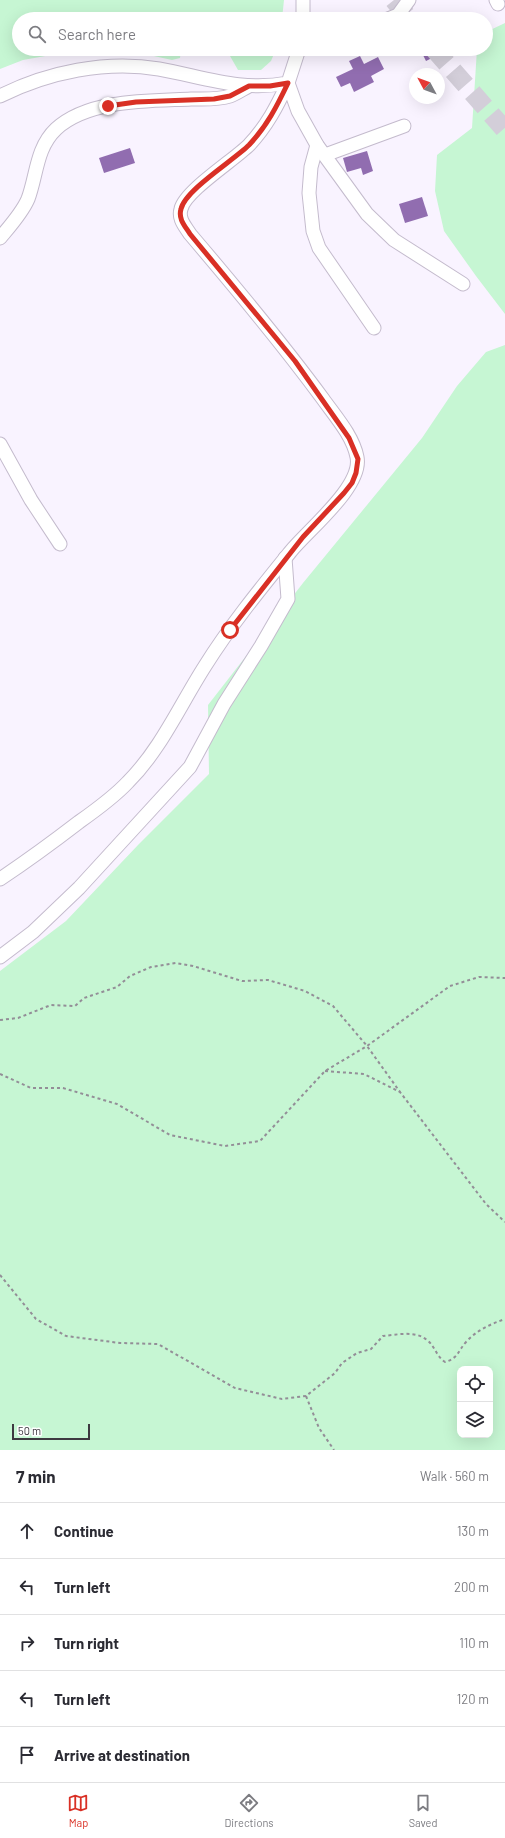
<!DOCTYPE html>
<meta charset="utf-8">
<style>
body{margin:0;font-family:Barlow,sans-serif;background:#f2f2f3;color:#2b2b33}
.controls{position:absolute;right:12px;bottom:12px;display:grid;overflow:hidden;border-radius:8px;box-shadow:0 4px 16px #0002}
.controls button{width:36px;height:36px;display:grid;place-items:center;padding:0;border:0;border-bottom:1px solid #e1e1e2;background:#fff;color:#2b2b33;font:20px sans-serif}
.compass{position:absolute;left:409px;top:68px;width:36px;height:36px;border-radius:50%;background:#fff;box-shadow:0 4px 16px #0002;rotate:311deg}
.scale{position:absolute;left:12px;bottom:10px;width:78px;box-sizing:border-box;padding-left:4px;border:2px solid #3d3940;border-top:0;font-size:11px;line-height:14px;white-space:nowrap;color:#3d3940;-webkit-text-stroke:3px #fff;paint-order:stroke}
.stop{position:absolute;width:12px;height:12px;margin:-9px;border:3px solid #d93025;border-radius:50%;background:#fff}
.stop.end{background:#d93025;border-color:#fff;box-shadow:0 1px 4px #0008}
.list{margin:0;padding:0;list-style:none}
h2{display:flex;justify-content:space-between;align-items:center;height:52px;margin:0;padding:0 16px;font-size:17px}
h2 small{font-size:13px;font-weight:400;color:#7c7c81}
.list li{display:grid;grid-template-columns:26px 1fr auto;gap:12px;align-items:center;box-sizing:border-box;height:56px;padding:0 16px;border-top:1px solid #e1e1e2}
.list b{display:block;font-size:15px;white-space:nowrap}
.list em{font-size:13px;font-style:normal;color:#7c7c81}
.icon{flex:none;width:22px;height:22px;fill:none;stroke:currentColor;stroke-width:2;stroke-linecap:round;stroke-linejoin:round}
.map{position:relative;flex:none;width:505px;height:1450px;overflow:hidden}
.search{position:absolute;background:#fff;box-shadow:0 4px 16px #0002;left:12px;right:12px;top:12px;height:44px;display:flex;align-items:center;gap:10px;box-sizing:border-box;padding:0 14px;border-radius:22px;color:#7c7c81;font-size:15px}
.sheet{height:332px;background:#fff}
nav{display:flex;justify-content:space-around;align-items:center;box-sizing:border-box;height:56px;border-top:1px solid #e1e1e2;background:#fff;font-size:11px;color:#7c7c81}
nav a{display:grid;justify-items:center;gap:2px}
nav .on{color:#d93025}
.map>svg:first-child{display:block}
</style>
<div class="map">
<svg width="505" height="1450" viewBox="0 0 505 1450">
<rect width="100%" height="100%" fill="#f9f3ff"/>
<g fill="#c6f6d3" fill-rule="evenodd">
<polygon points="0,0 284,0 282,19 19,19 19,49 114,49 51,55 23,60 0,69"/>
<polygon points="505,23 505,314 476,276 444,231 435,191 437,155 472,128 477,49 486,49 486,32"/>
<polygon points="122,49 181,49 180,58 172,60"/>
<polygon points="226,49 276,49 271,61 261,70 238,70"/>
<path d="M505 345V1450H0V971L66 921 138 845 209 774 208 705 303 583 422 438 457 386 486 352ZM460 1369H490V1435H460Z"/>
</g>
<g fill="#916db0">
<polygon points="420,49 432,49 436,56 426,61"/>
<polygon points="360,56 364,64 378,57 384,69 371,76 374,82 354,92 350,83 341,87 336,77 353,69 349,61"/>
<polygon points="130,148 135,163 104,173 99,158"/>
<polygon points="367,151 373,171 363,175 361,168 347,172 343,158"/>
<polygon points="422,197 428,216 405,223 399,204"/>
</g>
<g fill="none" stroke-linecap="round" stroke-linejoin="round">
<g stroke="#d3ced9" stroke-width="19" stroke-dasharray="19 10" stroke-linecap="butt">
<polyline points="394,0 409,19"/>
<polyline points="434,49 505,130"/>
</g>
<defs>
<g id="minor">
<polyline points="496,0 498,4"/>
<polyline points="303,19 303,0"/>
<polyline points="388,19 398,15 409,0"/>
<polyline points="288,83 298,111 317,145 367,214 394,240 463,284"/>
<path d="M0 96C48 72 106 60 159 69 204 77 241 92 288 83L299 49"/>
<polyline points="317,145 311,167 309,193 313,231 319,248 374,328"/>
<polyline points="325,155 404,126"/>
<path d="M0 238C10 226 22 213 28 199 37 175 36 148 56 129 89 99 149 101 191 99 203 99 218 100 230 96 236 94 243 89 249 86"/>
<polyline points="0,444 31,500 60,544"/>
<path d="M0 879C27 861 53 842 79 822 96 810 114 797 128 782 161 749 180 705 205 666 230 626 261 588 291 551 309 529 363 486 357 457 353 436 335 416 323 399 281 342 236 288 190 234 185 226 178 219 181 209 185 191 234 160 249 145 267 126 277 106 288 83"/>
<polyline points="0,957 33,932 79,888 190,767 224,704 261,646 288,599 285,558"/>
</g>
</defs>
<use href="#minor" stroke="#c4bbcd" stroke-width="15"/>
<g stroke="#938e97" stroke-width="2" stroke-dasharray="3 3" stroke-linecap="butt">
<polyline points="0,1020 18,1018 51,1005 75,1006 84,998 117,987 130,976 151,967 176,963 193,966 242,981 268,980 305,991 333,1006 367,1046 400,1092"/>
<polyline points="325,1071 364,1074 400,1092 486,1204 505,1222"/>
<polyline points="0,1074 31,1088 63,1088 117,1104 170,1135 225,1146 260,1141 325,1071 367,1046 450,986 479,977 505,978"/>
<path d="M0 1275 36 1319 66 1336 120 1343 158 1344 235 1388 282 1399 306 1396 335 1373 342 1363 357 1353 371 1349 383 1336C396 1335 415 1330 427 1340 435 1346 436 1356 445 1362 459 1358 458 1350 467 1341 477 1330 491 1324 505 1319"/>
<polyline points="306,1396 319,1428 334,1450"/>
</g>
<use href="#minor" stroke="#fff" stroke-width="13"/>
</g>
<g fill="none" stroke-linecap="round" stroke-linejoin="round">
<path stroke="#d93025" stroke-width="5" d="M108 106 136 102 214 99 230 96 249 86H270L288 83C277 106 267 126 249 145 234 160 185 190 181 209 178 219 185 226 190 234L295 361 349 438 358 459 356 473 352 483 344 493 303 537 230 630"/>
</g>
</svg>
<div class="controls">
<button><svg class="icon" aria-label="locate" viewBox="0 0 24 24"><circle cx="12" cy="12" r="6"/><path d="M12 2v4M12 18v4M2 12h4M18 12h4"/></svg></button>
<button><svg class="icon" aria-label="layers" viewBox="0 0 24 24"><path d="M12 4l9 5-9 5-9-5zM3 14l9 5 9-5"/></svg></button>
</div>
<svg class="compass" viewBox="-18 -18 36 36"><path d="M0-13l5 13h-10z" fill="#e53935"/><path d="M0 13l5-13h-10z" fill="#7c7c81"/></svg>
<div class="scale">50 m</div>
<div class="stop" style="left:230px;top:630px"></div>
<div class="stop end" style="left:108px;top:106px"></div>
<div class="search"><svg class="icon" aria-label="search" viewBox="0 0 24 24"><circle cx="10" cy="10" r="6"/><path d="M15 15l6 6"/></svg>Search here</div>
</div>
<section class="sheet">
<h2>7 min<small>Walk · 560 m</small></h2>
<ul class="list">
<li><svg class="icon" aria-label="ahead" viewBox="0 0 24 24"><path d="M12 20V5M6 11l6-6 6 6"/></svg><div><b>Continue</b></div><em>130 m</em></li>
<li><svg class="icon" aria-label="left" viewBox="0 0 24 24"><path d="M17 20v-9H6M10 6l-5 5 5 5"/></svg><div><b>Turn left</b></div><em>200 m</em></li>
<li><svg class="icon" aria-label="right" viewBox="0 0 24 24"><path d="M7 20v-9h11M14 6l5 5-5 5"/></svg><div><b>Turn right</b></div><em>110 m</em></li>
<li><svg class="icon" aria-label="left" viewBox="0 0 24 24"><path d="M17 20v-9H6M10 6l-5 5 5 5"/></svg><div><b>Turn left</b></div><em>120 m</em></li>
<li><svg class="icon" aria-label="arrive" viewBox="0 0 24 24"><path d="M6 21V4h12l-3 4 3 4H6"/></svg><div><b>Arrive at destination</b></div></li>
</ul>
</section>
<nav>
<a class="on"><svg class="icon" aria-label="map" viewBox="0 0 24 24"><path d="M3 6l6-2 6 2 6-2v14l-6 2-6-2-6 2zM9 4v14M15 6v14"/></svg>Map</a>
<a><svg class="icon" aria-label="directions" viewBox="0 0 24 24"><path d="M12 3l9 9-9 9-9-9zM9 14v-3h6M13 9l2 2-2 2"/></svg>Directions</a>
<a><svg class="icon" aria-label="saved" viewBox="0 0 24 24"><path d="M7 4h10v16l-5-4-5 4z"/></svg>Saved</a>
</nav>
